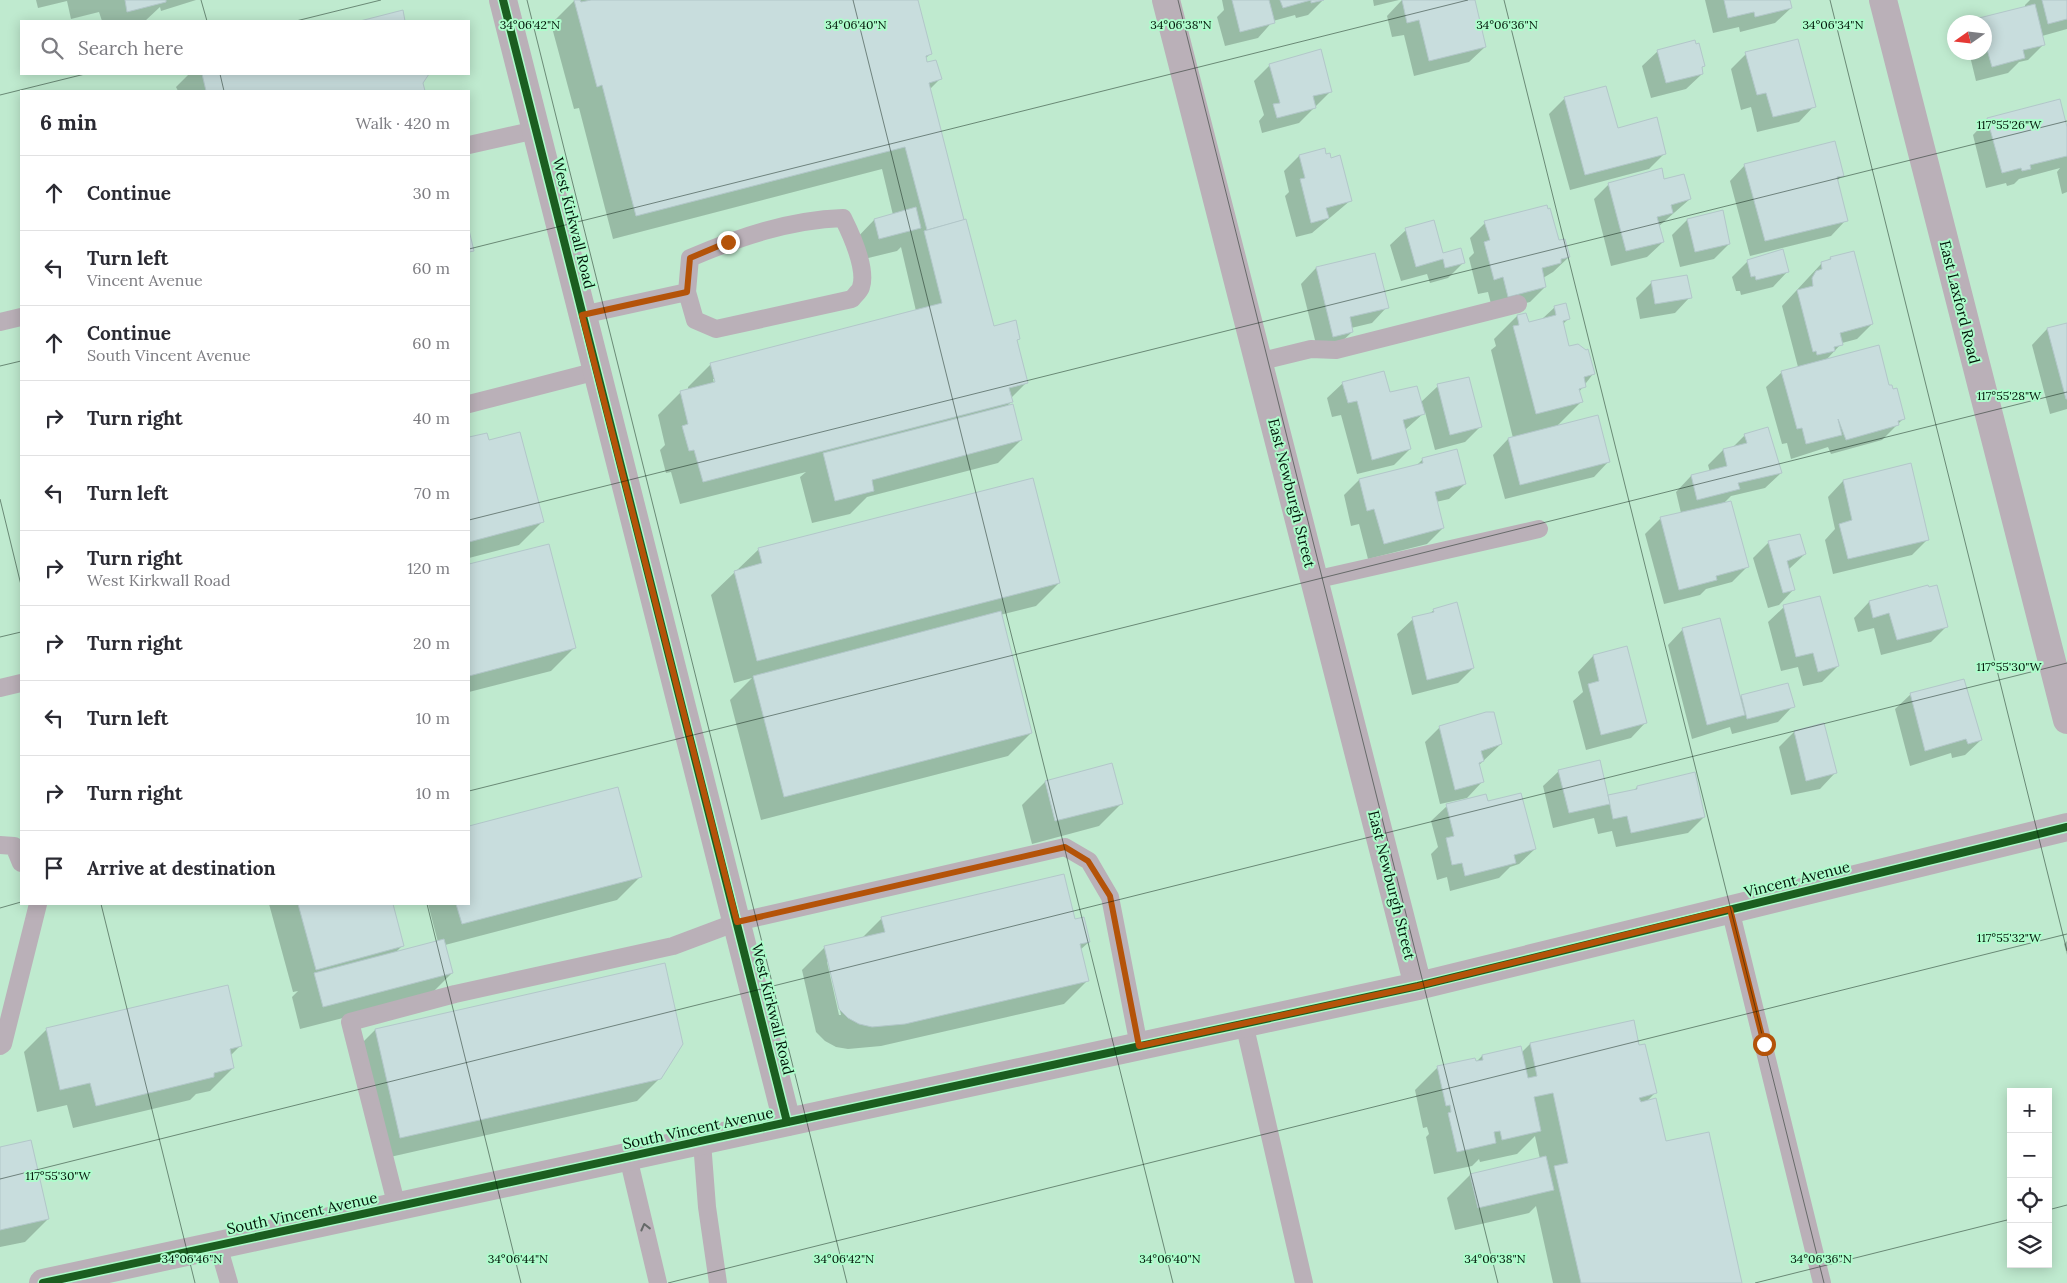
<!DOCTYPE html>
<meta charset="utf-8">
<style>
body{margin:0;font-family:Lora,serif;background:#f2f2f3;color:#2b2b33}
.controls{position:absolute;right:15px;bottom:15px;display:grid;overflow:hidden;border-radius:0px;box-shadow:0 2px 12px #0003}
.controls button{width:45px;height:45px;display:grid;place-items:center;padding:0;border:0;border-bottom:1px solid #e1e1e2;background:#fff;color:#2b2b33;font:25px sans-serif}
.compass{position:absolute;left:1947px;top:15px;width:45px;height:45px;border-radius:50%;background:#fff;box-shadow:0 2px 12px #0003;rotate:256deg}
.stop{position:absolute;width:15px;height:15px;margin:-11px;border:4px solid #b45309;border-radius:50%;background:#fff}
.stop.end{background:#b45309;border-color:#fff;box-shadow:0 1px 5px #0008}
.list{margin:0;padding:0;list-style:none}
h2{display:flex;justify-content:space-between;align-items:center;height:65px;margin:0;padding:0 20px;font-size:21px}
h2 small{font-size:16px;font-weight:400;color:#7c7c81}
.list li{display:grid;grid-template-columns:32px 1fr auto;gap:15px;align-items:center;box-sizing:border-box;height:75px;padding:0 20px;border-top:1px solid #e1e1e2}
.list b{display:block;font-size:19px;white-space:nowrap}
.list p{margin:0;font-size:16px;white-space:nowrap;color:#7c7c81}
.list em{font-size:16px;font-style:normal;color:#7c7c81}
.icon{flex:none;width:28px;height:28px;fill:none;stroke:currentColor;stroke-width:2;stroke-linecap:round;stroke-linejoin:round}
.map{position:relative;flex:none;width:2067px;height:1283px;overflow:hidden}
.search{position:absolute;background:#fff;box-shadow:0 2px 12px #0003;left:20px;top:20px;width:450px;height:55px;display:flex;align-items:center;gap:12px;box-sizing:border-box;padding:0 18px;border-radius:0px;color:#7c7c81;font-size:19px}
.panel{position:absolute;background:#fff;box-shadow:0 2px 12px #0003;left:20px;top:90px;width:450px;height:815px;border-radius:0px}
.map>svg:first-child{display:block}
</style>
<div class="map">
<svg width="2067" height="1283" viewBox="0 0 2067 1283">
<rect width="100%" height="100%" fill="#bfeacf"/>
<g fill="#0003" fill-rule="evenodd">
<polygon points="36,0 196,0 161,11 160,7 145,21 102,21 99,12 71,19 67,1 38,8"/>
<path d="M578 0H916L930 54 925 59 927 63 940 79 929 90 993 327 1019 338 1016 341 1027 382 1011 398V402L1006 407 1021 440 998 463 867 497 850 514 812 523 800 477 806 472 680 504 671 472 666 473 660 450 665 445 658 415 681 392 688 390V387L711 364 916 311 901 247 897 251 856 261 852 243 874 220 893 215 882 169 613 239 579 108 574 109 551 24 574 1ZM713 379H715V388Z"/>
<polygon points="1222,0 1323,0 1308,15 1296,18 1295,15 1273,21 1258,38 1225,46 1217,17 1224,10"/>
<polygon points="1373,0 1399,0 1374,6"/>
<polygon points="1402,0 1473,0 1485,47 1469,62 1414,76 1404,35 1392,37 1387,16"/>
<polygon points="1705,0 1789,0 1791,8 1775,23 1740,32 1739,27 1713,33"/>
<polygon points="2030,0 2067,0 2067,29 2042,36 2044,44 2028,60 2019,62 2008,73 1976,81 1969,52 1984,52 1984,22 1976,22 1980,19 2025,8 2025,5"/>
<polygon points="1658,51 1703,66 1701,69 1702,74 1686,89 1651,98 1642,66"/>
<polygon points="1746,54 1814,106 1799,122 1757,132 1751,107 1741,110 1731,69"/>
<polygon points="1270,65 1331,91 1299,123 1262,133 1259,121 1264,115 1254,81"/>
<polygon points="189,74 427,74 421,83 423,91 178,91 176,87"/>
<polygon points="1565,98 1617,129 1665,153 1649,169 1570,190 1549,114"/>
<polygon points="1988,119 2067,132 2067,192 2062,194 2057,172 2060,168 2019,179 2014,184 2007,186 2006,183 1986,188 1973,135"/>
<polygon points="1325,155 1351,200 1312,233 1296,237 1285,196 1289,192 1284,171 1299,156"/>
<polygon points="1745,165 1842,175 1837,181 1846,220 1831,236 1750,256 1730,181"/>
<polygon points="1664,181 1690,199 1659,226 1663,242 1647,257 1611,266 1594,199 1609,184"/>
<polygon points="1722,212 1729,244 1714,259 1680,267 1672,235 1687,220"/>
<polygon points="1485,223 1558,242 1569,257 1553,272 1543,278 1545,287 1530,302 1493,312 1488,292 1478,294 1469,258 1474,253 1470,238"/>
<polygon points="1406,230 1442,254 1464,262 1448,278 1430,283 1427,274 1401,281 1390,245"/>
<polygon points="1831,258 1872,324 1857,339 1842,343 1826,360 1888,387 1904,418 1882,440 1831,454 1828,447 1791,459 1787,443 1782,444 1766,387 1782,372 1798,367 1782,306 1821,264"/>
<polygon points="1748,261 1788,271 1773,287 1741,295 1740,291 1736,291 1732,277"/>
<polygon points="1316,268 1387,307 1372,323 1351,328 1352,332 1336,347 1318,352 1301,284"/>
<polygon points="1652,282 1690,297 1675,313 1640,319 1636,298"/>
<polygon points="1555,307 1568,319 1562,325 1568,347 1593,374 1579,392 1581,402 1556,427 1609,461 1594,477 1505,499 1493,455 1508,439 1513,438 1491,350 1496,346 1494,339 1517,316 1526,314 1528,323 1542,319"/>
<polygon points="2067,324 2067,409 2050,414 2032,345 2047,329"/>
<polygon points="1343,383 1420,403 1438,386 1480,427 1465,442 1435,450 1425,412 1405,430 1410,449 1394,465 1357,474 1341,415 1332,417 1327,398"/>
<polygon points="486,434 488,441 542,522 519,545 469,558 469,439"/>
<polygon points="1745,435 1781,473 1765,488 1731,496 1723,504 1747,567 1732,582 1706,589 1700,595 1664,604 1645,534 1661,518 1681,513 1676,492 1691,476 1710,472 1708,465 1723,450 1732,448"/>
<polygon points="1423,459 1465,484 1449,499 1436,502 1443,528 1427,544 1368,559 1359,524 1351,526 1344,495 1359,480 1416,466"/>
<polygon points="1910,465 1928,539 1912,555 1833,574 1825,540 1835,529 1828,497 1843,481"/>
<polygon points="1769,542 1805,554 1788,570 1794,589 1779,605 1768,608 1753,558"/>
<polygon points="548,545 574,648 551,671 469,692 469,565"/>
<polygon points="759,549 1059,583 1036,606 1000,615 1031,733 1008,756 761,820 730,700 752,678 734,683 711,595"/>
<polygon points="1928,588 1947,626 1931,642 1881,655 1874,628 1858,632 1854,618 1869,602"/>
<polygon points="1784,607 1838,666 1822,682 1803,686 1798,667 1781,671 1768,622"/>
<polygon points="1434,610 1473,668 1458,683 1412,695 1397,634 1413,619 1429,614"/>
<polygon points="1683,629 1739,698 1741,696 1793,706 1778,722 1732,734 1730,727 1692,739 1668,645"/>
<polygon points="1626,648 1646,722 1631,738 1586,750 1573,701 1583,692 1578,672 1593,656"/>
<polygon points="1911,694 1981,740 1965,755 1952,758 1951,753 1910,766 1895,709"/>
<polygon points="1440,727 1501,744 1478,766 1482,782 1467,798 1440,804 1425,742"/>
<polygon points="1794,732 1835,773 1820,789 1791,795 1779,747"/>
<polygon points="1111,764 1122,803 1099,826 1032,844 1022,805 1045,782"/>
<polygon points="1559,771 1607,797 1634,791 1637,787 1704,817 1688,833 1616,847 1612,831 1598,834 1594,818 1553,828 1543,786"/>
<polygon points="617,788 640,877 617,900 445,945 452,973 429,996 300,1029 292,997 298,991 293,992 269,904 392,904 403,945 395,953 438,942 428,904 469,904 469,827"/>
<polygon points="1487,803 1535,849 1519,864 1510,867 1499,878 1450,891 1447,877 1437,880 1431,854 1438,847 1431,821 1447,806"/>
<path d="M882 918 1074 921 1089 942 1080 950 1087 981 1064 1004 881 1046 848 1049 836 1047 825 1041 816 1032 802 970 825 947 861 939ZM827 962H829L841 1015H839Z"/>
<polygon points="2067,941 2067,955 2064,944"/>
<polygon points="47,1029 240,1046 230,1056 233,1068 210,1091 196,1094 190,1100 73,1128 67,1105 37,1112 24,1052"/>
<polygon points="375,1030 660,1078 637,1101 377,1160 352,1053"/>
<polygon points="1530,1044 1638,1046 1655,1093 1646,1102 1665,1143 1741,1283 1553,1283 1536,1206 1529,1213 1455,1230 1447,1198 1470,1175 1540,1159 1535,1136 1517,1154 1480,1162 1479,1159 1472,1166 1434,1174 1426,1137 1429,1134 1427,1127 1423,1128 1415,1090 1438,1067 1475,1063 1482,1056 1521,1053"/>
<polygon points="0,1148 48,1219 25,1242 0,1247"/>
</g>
<g fill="#c8dddd" stroke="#b2c7c9">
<polygon points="125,0 166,0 166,2 127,12"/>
<polygon points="574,0 580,0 581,2 591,0 918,0 932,54 926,56 927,62 936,60 942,79 929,83 964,220 927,230 905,147 636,216 602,85 597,87"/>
<polygon points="1232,0 1269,0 1275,23 1240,32"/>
<polygon points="1280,0 1324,0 1311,3 1311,0 1283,8"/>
<polygon points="1402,0 1475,0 1486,47 1429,61 1419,20 1407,23"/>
<polygon points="1724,0 1790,0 1792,8 1755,17 1754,12 1728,18"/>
<polygon points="2042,0 2067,0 2067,19 2048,24"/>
<polygon points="2035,4 2045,45 2023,50 2025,58 1992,67 1984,39 1984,22 1980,22 1979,18"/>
<polygon points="403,10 405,21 360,21"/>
<polygon points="1798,39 1816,107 1773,117 1766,93 1757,95 1745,52"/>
<polygon points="1695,40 1696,44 1699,43 1705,66 1702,67 1703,74 1666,83 1657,50"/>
<polygon points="1321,49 1332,92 1313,96 1316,108 1277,118 1273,104 1280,103 1269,64"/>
<polygon points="202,74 429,74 423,83 425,91 206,91"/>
<polygon points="1606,86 1618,128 1657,117 1666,154 1585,175 1564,97"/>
<polygon points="2060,99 2067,127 2067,156 2030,165 2031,169 2022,171 2021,168 2002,173 1987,118"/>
<polygon points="1835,141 1844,176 1837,177 1848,221 1765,241 1744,164"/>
<polygon points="1325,148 1326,154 1330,153 1331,158 1340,155 1352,201 1326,208 1329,218 1311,223 1300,179 1305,178 1299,155"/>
<polygon points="1662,168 1664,179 1684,174 1691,199 1671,205 1673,213 1657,217 1664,242 1626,251 1608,183"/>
<polygon points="1547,205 1548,209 1550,208 1559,240 1565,239 1570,257 1561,259 1561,263 1542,268 1546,287 1508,297 1503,277 1494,280 1484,242 1490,240 1484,221"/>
<polygon points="916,207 921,228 879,239 874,219"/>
<polygon points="1723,210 1730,244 1695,252 1687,219"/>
<polygon points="966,219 994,326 1016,320 1020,339 1017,340 1028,383 1009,388 1013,402 703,482 694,450 689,451 682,426 688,424 680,391 715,382 710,363 942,303 924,231"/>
<polygon points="1434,220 1443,253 1461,248 1465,263 1445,268 1443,259 1416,267 1405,228"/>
<polygon points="469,230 474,251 469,252"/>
<polygon points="1783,249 1789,272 1756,280 1755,276 1751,277 1747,260"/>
<polygon points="1854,251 1873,324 1840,333 1843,345 1834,347 1835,351 1817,355 1816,351 1813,352 1797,290 1813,286 1812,278 1816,271 1822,269 1821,262 1831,259 1830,257"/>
<polygon points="1375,253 1389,308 1350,317 1353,332 1333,337 1316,267"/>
<polygon points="1687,275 1692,298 1655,304 1651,281"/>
<polygon points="1566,303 1570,319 1563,321 1569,346 1578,344 1586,350 1588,349 1595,374 1584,377 1586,387 1579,389 1583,402 1536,414 1513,326 1519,325 1517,315 1526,313 1529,322 1556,315 1554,306"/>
<polygon points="2067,323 2067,399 2066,399 2047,328"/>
<polygon points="1879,345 1889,385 1892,385 1893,389 1897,388 1905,419 1898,421 1899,425 1846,440 1838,419 1842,435 1806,444 1802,428 1797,429 1781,371"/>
<polygon points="1384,371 1390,392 1417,386 1425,414 1403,420 1411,449 1372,460 1357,401 1348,403 1342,382"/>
<polygon points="1469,377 1482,427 1450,435 1437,384"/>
<polygon points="1013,404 1022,440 872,480 874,491 835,501 823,453"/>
<polygon points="1598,415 1610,462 1520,485 1508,438"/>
<polygon points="1768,427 1782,473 1738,483 1740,489 1697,500 1691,475 1727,466 1723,449 1747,443 1744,434"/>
<polygon points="520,432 544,522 469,542 469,437 487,433 489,440"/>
<polygon points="1457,449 1466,484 1435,492 1444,528 1384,544 1374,509 1367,511 1359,479 1423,463 1422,458"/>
<polygon points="1911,463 1929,540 1848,559 1839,524 1852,520 1843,480"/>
<polygon points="1033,478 1060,583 757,661 734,571 762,563 758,548"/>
<polygon points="1731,501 1749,567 1716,576 1717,580 1679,590 1660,517"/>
<polygon points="1800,534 1806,554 1787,561 1795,590 1783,593 1768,541"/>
<polygon points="549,544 576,648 469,676 469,564"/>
<polygon points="1928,585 1929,587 1937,585 1948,627 1897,640 1889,613 1873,618 1869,601"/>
<polygon points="1820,596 1839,666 1818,672 1813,653 1796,657 1783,605"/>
<polygon points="1457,602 1474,668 1427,680 1412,617 1434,612 1433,609"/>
<polygon points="1001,611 1032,733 784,797 753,676"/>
<polygon points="1720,618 1745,715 1707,725 1682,628"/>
<polygon points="1627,646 1647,723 1601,735 1588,684 1599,681 1593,655"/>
<polygon points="1964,679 1982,740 1968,744 1966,739 1925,751 1910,693"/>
<polygon points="1788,683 1795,707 1747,719 1741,695"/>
<polygon points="1486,712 1494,712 1502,744 1481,751 1484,761 1479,763 1484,782 1455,790 1439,726"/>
<polygon points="1824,723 1837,773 1806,781 1794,731"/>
<polygon points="1600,760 1610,804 1569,813 1558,770"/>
<polygon points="1112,763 1123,804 1055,821 1045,781"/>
<polygon points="1695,772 1705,817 1631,833 1627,816 1613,819 1608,795 1637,789 1637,786"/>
<polygon points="618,787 642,877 462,924 456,904 469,904 469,826"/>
<polygon points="1521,793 1536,849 1514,855 1516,863 1465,876 1462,863 1452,865 1446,838 1454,836 1446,804 1486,794 1488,801"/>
<polygon points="1064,874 1075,919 1084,917 1090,942 1080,944 1089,981 905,1024 872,1027 859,1024 848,1018 839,1009 824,946 885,932 881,917"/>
<polygon points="298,904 393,904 404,946 316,970"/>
<polygon points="444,939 453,973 323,1007 314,973"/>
<polygon points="665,963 683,1044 661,1079 400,1138 375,1029"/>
<polygon points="228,985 242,1046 230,1049 234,1068 214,1073 214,1077 96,1106 90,1083 60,1090 46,1028"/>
<polygon points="1634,1020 1639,1045 1645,1044 1657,1093 1639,1098 1641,1102 1656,1098 1666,1141 1709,1132 1742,1283 1581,1283 1554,1166 1568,1163 1553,1093 1534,1097 1541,1131 1502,1140 1500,1131 1494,1132 1496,1143 1457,1152 1448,1113 1451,1112 1450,1105 1446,1106 1437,1066 1475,1058 1476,1061 1483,1060 1482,1055 1521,1046 1528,1078 1537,1076 1530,1043"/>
<polygon points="31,1140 49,1219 0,1230 0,1147"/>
<polygon points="1546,1156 1554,1190 1478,1208 1470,1174"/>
</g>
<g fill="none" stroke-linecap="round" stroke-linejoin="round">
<g stroke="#bab0b8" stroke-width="18">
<polyline points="469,145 536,130"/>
<path d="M582 315 687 292 695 320 716 329 852 299C854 296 860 291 861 287 867 269 851 234 843 218 789 220 739 237 690 258L687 292"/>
<polyline points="0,322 21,317"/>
<polyline points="1258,362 1311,349 1336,350 1518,304"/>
<polyline points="469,404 597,371"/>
<polyline points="1314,580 1539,529"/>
<polyline points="0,688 21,683"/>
<polyline points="0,845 14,846 21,863"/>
<polyline points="1730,909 1822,1283"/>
<polyline points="1244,1023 1304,1283"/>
<polyline points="0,1046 3,1044 38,904"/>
<polyline points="702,1142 707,1207 718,1283"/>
<polyline points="628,1157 658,1283"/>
<polyline points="397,1207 350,1022 455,994 673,946 737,922 1065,847 1089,861 1110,897 1139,1046"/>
<polyline points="218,1245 229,1283"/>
</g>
<g stroke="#bab0b8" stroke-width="28">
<polyline points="503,0 787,1122"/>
<polyline points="1166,0 1418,986"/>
<polyline points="1883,0 2067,720"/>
</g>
<polyline stroke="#bab0b8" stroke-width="28" points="43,1283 1418,986 2067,827"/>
<defs>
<g id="cycleway">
<polyline points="503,0 787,1122"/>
<polyline points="43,1283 1418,986 2067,827"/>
</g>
</defs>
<use href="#cycleway" stroke="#adfccb" stroke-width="11"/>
<use href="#cycleway" stroke="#1b5e20" stroke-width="8"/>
</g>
<defs><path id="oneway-chevron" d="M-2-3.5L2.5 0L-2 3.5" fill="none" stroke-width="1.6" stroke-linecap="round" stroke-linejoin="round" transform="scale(1.25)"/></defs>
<use stroke="#666a69" href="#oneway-chevron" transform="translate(645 1227) rotate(-104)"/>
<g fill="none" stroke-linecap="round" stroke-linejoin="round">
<polyline stroke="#b45309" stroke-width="6" points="728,242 690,258 687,292 582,315 737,922 1065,847 1088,861 1110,896 1139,1046 1418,986 1730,909 1764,1044"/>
</g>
<path fill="none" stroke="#001508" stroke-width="1" stroke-opacity="0.45" d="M201 0 207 21M527 0 847 1283M853 0 1173 1283M1178 0 1498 1283M1504 0 1824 1283M1830 0 2067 951M296 21 381 0M220 74 224 91M0 95 85 74M469 249 1468 0M0 366 21 361M0 499 21 585M469 520 2067 121M0 637 21 632M469 791 2067 392M101 904 195 1283M427 904 521 1283M0 908 21 902M0 1179 2067 663M2048 1210 2067 1205M668 1283 2067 934M1755 1283 2011 1219"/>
<g text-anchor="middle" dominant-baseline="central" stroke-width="4" stroke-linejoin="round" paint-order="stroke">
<g font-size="15" fill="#001508" stroke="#adfccb">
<text transform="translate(574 223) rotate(76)">West Kirkwall Road</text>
<text transform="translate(1960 302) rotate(76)">East Laxford Road</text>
<text transform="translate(1292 493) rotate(76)">East Newburgh Street</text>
<text transform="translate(1797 879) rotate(-14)">Vincent Avenue</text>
<text transform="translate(1392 885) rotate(76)">East Newburgh Street</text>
<text transform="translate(773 1009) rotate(76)">West Kirkwall Road</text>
<text transform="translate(698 1128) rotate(-12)">South Vincent Avenue</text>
<text transform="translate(302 1213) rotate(-12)">South Vincent Avenue</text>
</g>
</g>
<g font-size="12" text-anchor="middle" fill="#001508" stroke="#adfccb" stroke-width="4" stroke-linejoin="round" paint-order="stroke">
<text x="856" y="29">34°06'40"N</text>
<text x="1181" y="29">34°06'38"N</text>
<text x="530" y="29">34°06'42"N</text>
<text x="1507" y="29">34°06'36"N</text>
<text x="1833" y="29">34°06'34"N</text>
<text x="2009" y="129">117°55'26"W</text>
<text x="2009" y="400">117°55'28"W</text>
<text x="2009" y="671">117°55'30"W</text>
<text x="2009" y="942">117°55'32"W</text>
<text x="58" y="1180">117°55'30"W</text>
<text x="192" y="1263">34°06'46"N</text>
<text x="518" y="1263">34°06'44"N</text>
<text x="844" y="1263">34°06'42"N</text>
<text x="1170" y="1263">34°06'40"N</text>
<text x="1495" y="1263">34°06'38"N</text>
<text x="1821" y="1263">34°06'36"N</text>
</g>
</svg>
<div class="controls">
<button>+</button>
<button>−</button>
<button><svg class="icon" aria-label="locate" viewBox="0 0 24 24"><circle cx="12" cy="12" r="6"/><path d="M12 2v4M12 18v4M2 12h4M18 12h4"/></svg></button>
<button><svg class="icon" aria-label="layers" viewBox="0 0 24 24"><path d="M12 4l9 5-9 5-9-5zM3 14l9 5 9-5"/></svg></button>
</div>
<svg class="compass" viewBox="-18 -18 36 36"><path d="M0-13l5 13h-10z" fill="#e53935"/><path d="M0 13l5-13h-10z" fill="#7c7c81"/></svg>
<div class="stop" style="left:1764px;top:1044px"></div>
<div class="stop end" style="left:728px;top:242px"></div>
<div class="search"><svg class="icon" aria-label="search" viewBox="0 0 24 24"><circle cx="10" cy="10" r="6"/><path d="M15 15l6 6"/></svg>Search here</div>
<section class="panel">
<h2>6 min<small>Walk · 420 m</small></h2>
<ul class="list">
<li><svg class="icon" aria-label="ahead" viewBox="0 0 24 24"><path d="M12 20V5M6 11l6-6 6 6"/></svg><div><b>Continue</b></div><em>30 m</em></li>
<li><svg class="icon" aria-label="left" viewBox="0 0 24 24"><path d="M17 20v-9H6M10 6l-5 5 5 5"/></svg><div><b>Turn left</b><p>Vincent Avenue</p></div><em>60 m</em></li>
<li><svg class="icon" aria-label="ahead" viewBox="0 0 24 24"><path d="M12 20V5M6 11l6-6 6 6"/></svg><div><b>Continue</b><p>South Vincent Avenue</p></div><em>60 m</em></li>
<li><svg class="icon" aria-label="right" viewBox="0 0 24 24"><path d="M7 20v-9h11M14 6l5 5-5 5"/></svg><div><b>Turn right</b></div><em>40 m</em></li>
<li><svg class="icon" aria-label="left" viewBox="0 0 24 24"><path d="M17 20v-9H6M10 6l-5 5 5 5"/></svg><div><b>Turn left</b></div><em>70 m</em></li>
<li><svg class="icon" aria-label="right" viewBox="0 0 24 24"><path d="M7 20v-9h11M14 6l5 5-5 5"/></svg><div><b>Turn right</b><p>West Kirkwall Road</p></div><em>120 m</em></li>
<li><svg class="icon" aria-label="right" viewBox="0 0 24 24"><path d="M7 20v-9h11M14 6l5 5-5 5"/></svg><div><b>Turn right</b></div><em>20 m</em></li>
<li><svg class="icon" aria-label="left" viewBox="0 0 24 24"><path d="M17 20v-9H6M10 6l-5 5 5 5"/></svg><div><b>Turn left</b></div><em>10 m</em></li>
<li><svg class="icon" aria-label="right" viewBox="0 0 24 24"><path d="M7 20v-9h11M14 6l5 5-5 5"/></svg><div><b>Turn right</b></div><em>10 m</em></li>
<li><svg class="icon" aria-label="arrive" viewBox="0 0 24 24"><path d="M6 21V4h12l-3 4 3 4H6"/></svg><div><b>Arrive at destination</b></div></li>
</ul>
</section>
</div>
